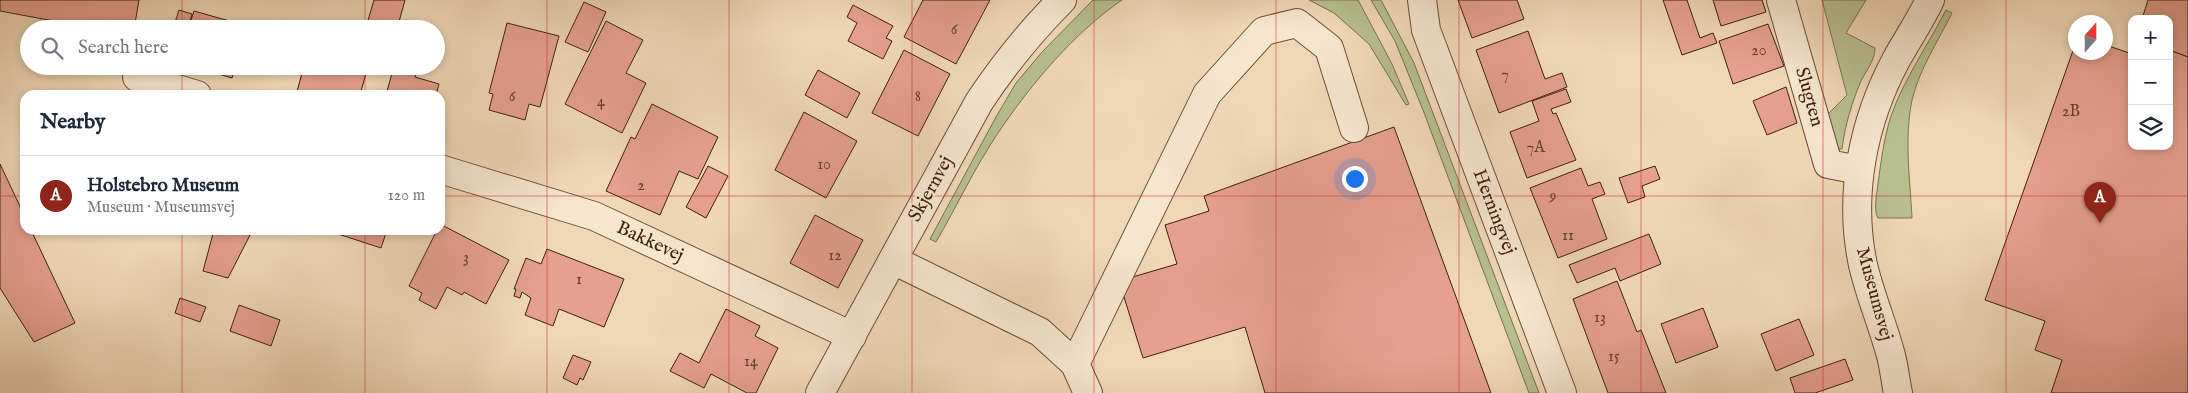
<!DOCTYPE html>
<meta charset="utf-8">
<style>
body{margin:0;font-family:"IM FELL English",serif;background:#f6f6f7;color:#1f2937}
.controls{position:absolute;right:15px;top:15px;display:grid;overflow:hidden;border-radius:10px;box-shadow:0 2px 8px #0003}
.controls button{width:45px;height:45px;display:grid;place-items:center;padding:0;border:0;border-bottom:1px solid #e0e1e3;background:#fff;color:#1f2937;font:25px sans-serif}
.compass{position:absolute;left:2068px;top:15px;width:45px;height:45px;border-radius:50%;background:#fff;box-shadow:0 2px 8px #0003;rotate:21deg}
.you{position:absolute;left:1354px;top:178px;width:18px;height:18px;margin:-12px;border:4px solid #fff;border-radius:50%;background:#1a73e8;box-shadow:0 0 0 8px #1a73e833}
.badge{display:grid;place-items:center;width:32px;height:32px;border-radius:50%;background:#8f2418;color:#fff;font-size:16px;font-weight:700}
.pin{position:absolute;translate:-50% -41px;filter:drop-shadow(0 1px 2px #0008)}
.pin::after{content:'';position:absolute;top:26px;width:18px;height:15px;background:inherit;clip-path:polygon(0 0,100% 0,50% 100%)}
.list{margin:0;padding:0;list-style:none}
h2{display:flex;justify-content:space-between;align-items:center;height:65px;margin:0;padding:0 20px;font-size:21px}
h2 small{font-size:16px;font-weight:400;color:#747a83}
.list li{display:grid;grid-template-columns:32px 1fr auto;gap:15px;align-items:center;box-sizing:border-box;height:80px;padding:0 20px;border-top:1px solid #e0e1e3}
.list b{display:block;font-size:19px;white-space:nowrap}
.list p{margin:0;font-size:16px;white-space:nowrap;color:#747a83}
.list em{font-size:16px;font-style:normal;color:#747a83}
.icon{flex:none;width:28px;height:28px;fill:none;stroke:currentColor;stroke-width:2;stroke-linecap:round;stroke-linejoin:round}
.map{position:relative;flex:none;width:2188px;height:393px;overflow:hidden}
.search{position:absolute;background:#fff;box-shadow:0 2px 8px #0003;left:20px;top:20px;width:425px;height:55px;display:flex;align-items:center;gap:12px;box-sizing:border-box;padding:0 18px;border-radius:28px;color:#747a83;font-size:19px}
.panel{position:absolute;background:#fff;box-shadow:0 2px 8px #0003;left:20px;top:90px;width:425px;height:145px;border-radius:15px}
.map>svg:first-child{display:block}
</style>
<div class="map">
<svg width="2188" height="393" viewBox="0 0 2188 393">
<rect width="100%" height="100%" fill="#f0d8b7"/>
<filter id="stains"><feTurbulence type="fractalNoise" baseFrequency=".004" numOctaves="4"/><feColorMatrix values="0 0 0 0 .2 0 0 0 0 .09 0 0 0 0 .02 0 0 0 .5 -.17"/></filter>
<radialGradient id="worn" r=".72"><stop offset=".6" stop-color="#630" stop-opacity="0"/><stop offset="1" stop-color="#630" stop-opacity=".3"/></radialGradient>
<g fill="#b8bf8f" stroke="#7c704e">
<path d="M1093 0H1122C1074 33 1031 84 998 133 975 167 957 206 936 242L930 239 996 117 1016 83 1042 52Z"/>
<polygon points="1309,0 1358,0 1392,64 1409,104 1406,105 1369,44 1334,13"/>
<polygon points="1371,0 1381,0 1414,63 1539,393 1529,393 1423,110 1395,41"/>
<path d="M1822 0H1866L1846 33 1875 48C1875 60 1866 71 1861 81 1852 102 1845 125 1842 149H1836L1827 115 1847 95Z"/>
<path d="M1946 10 1952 13C1938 41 1919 70 1912 100 1904 139 1910 179 1912 218H1878C1873 209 1877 194 1878 184 1881 161 1884 138 1891 116 1904 79 1928 45 1946 10Z"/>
</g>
<g fill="#e5a08f" stroke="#41200d">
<polygon points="0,0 139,0 134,29 69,29 70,24 0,11"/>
<polygon points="374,0 405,0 397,29 366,27"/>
<polygon points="923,0 990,0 956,64 904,37"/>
<polygon points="1458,0 1517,0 1524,19 1472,38"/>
<polygon points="1663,0 1687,0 1700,38 1713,33 1717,43 1682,55"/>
<polygon points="1713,0 1762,0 1766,12 1721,26"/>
<polygon points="2148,0 2188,0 2188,57 2169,50 2169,19 2142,19"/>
<polygon points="584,2 606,12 588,52 565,42"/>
<polygon points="853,5 893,26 886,38 892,41 883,59 848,41 857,23 847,17"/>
<polygon points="179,10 192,14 188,29 173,29"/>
<polygon points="194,11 247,26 246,29 188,29"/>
<polygon points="406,20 429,26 429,29 404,29"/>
<polygon points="606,21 643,40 626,73 646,83 622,133 565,104"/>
<polygon points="507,23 559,36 540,107 529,104 525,120 489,110 493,94 489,93"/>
<polygon points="1768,24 1784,66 1733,84 1719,41"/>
<polygon points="1528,31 1545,79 1562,73 1567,87 1499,113 1476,50"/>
<polygon points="2076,42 2076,52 2106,52 2106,45 2132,54 2132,146 2169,146 2169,50 2188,57 2188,393 2051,393 2062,360 2035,350 2045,321 1985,300"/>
<polygon points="904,50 950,74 918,136 872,113"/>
<polygon points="192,66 236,66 232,78"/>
<polygon points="304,66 368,66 360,95 296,95"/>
<polygon points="394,66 418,66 415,77 439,84 436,95 386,95"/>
<polygon points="818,70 860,93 847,118 805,95"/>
<polygon points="1786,87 1797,123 1767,135 1753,101"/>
<polygon points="1566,89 1571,102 1551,109 1553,114 1556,113 1576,160 1527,178 1510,132 1539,121 1532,101"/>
<polygon points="652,104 718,137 698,179 679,171 660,215 606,191 631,137 635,139"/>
<polygon points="804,112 857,141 826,198 775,170"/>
<polygon points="1394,127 1491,393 1265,393 1245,327 1143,358 1119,281 1177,264 1165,225 1209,211 1204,196"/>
<polygon points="0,164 25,217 25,230 31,230 75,323 34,342 0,288"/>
<polygon points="708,166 728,176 706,218 686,207"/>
<polygon points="1655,166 1660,179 1642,186 1645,197 1628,203 1619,178"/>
<polygon points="1581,168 1588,186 1600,182 1605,194 1592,199 1607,239 1558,258 1530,188"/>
<polygon points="815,215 863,240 838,288 790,263"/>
<polygon points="440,224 509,260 486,304 464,292 462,295 447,287 436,309 419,300 422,293 409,286 437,230 440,230"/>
<polygon points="214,230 230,230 250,235 228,278 203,271"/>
<polygon points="326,230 387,230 381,248"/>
<polygon points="1649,234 1661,264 1620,281 1615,268 1577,283 1569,265"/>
<polygon points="547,249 624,279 604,327 559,309 553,326 525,315 531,298 522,292 520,298 514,296 516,289 514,289 526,258 541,264"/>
<polygon points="1617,281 1637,332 1641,330 1666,393 1608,393 1573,299"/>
<polygon points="180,298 206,307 200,322 175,313"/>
<polygon points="239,305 280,320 271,346 230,331"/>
<polygon points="1703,308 1718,347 1676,363 1661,324"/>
<polygon points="726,309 760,326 755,336 778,348 756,393 747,393 711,374 704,388 670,371 680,353 699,363"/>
<polygon points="1799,319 1814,355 1776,371 1761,334"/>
<polygon points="573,355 591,362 583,380 580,378 577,385 563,378"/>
<polygon points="1845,359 1853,380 1815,393 1795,393 1790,378"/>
</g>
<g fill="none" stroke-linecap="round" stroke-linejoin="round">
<defs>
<g id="minor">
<polyline points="1422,0 1426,30 1562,393"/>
<polyline points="1781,0 1828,164 1859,170"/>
<polyline points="137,77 197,95"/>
<polyline points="440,169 594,216 852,336"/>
<polyline points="893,260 1040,332 1075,364 1088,393"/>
<polyline points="1075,364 1207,94 1264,31 1297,23 1329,48 1354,128"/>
<path d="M820 393 979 102C1004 64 1030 32 1062 0"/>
<path d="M1898 393C1895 379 1894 365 1890 352 1882 323 1870 295 1863 265 1848 195 1863 122 1896 60 1907 40 1920 21 1930 0"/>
</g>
</defs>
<use href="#minor" stroke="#6d4e38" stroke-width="30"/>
<use href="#minor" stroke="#f5e6d0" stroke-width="28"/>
</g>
<path fill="none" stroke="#d62828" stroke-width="1" stroke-opacity="0.55" d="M182 0V29M365 0V29M547 0V393M729 0V393M912 0V393M1094 0V393M1276 0V393M1459 0V393M1641 0V393M1823 0V393M2006 0V393M182 66V95M365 66V95M0 196H25M440 196H2188M182 230V393M365 230V393"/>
<g text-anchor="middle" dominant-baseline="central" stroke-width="4.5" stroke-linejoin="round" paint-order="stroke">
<g font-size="16" fill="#6a402e">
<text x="954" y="30">6</text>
<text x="1759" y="51">20</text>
<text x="1505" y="75">7</text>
<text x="512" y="97">6</text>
<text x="918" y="97">8</text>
<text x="601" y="102">4</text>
<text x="2071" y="112">2B</text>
<text x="1536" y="148">7A</text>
<text x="824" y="165">10</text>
<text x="641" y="186">2</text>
<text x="1553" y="197">9</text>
<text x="1568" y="236">11</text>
<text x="835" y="256">12</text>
<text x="466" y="258">3</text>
<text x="579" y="280">1</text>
<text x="1600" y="318">13</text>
<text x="1614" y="357">15</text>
<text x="751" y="362">14</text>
</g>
<g font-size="19" fill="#41200d" stroke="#f5e6d0">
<text transform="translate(1809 97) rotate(74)">Slugten</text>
<text transform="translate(931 189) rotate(-61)">Skjernvej</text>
<text transform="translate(1494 212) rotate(69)">Herningvej</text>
<text transform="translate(650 242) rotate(25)">Bakkevej</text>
<text transform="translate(1874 294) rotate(75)">Museumsvej</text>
</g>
</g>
<rect width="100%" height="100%" filter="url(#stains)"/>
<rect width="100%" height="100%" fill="url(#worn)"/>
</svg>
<div class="controls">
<button>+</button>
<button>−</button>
<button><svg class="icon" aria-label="layers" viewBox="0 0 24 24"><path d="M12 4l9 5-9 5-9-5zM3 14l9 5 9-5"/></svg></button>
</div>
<svg class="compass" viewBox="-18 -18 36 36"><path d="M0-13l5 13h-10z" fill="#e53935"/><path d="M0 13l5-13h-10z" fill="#747a83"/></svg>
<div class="you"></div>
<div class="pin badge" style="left:2100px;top:223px">A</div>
<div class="search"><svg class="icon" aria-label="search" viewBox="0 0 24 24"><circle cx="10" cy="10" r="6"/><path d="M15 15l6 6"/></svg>Search here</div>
<section class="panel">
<h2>Nearby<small></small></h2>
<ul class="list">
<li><span class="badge">A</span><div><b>Holstebro Museum</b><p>Museum · Museumsvej</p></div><em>120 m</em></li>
</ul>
</section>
</div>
